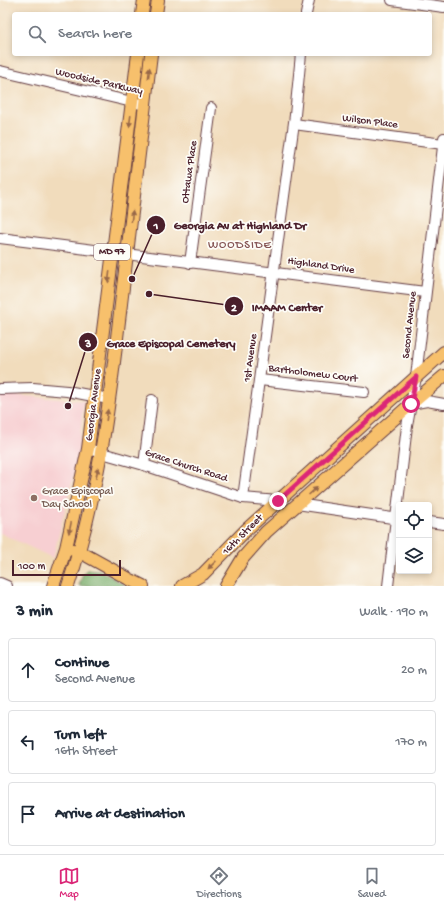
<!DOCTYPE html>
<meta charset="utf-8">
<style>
body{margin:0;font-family:"Gochi Hand",sans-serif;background:#f2f2f3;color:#1f2937}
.controls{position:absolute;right:12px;bottom:12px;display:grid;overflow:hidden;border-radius:4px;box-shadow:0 2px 6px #0003}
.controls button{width:36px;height:36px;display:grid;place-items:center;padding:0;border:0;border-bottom:1px solid #e0e1e3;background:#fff;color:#1f2937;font:20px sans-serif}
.scale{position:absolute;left:12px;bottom:10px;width:109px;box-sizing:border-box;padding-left:4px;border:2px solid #4a1f2b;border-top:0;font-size:11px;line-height:14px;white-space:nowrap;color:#4a1f2b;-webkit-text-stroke:3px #fdfcf7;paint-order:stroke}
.stop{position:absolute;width:12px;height:12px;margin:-9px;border:3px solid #db2777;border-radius:50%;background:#fff}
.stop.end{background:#db2777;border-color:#fff;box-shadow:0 1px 4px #0008}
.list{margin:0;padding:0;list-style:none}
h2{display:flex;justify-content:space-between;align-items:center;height:52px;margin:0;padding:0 16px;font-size:17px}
h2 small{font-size:13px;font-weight:400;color:#747a83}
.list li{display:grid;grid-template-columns:26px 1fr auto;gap:12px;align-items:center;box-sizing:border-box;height:64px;margin:0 8px 8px;padding:0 8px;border:1px solid #e0e1e3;border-radius:4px}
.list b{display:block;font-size:15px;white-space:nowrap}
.list p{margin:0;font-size:13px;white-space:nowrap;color:#747a83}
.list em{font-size:13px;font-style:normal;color:#747a83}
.icon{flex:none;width:22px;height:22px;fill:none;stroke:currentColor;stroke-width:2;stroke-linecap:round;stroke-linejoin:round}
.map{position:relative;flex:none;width:444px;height:586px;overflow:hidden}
.search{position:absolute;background:#fff;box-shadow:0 2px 6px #0003;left:12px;right:12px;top:12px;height:44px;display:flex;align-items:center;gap:10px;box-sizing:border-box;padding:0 14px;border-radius:4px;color:#747a83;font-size:15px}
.sheet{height:268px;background:#fff}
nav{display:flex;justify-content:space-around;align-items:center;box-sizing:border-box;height:56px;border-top:1px solid #e0e1e3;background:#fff;font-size:11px;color:#747a83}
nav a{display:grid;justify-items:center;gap:2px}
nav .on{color:#db2777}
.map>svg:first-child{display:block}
</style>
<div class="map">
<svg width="444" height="586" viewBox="0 0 444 586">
<rect width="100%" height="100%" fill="#fdfcf7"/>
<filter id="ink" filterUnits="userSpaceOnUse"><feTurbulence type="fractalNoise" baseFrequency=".025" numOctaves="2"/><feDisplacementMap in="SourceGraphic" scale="8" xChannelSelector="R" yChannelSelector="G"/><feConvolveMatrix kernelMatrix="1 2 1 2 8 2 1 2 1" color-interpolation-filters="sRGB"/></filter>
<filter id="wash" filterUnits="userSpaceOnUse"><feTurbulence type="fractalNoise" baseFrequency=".012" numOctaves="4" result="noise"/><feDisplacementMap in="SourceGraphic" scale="16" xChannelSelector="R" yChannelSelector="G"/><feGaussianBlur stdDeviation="0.9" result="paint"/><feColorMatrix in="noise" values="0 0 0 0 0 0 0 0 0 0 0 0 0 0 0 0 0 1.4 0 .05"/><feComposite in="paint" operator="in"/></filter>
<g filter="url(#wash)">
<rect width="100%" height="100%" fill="#f1dcbc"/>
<polygon fill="#f7cfd2" points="0,394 84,401 77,462 53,558 0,533"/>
<polygon fill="#76aa66" stroke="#606448" points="88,569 99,570 127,586 79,586 83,573"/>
</g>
<g filter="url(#ink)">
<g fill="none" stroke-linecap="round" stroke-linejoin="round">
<defs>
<g id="minor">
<polyline points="392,0 444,7"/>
<polyline points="306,14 309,0"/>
<polyline points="0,71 145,105"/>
<polyline points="294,124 443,144"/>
<polyline points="0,238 425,292"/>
<polyline points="190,263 211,108"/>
<polyline points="260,380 364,392"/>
<polyline points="0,389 33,388 67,391 109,399"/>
<polyline points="411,404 427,401 444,404"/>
<polyline points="88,449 144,465 243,498 278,501"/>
<polyline points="144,465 152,400"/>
<polyline points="243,498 295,115 301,54"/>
<polyline points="297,504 399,519"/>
<polyline points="429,522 444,524"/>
<polyline points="0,583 7,586"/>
<polyline points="388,586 407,426 416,377 444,138"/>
</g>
<g id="major">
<polyline points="142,14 144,0"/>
<polyline points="156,14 158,0"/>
<polyline points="73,550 80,552 129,579 143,586"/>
<polyline points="53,586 66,548 88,449 138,54"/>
<path d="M68 586C99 495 110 399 121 304 131 220 141 137 151 54"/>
<polyline points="182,586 203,574 247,529 444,352"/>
<polyline points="226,586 243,558 266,532 411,404 444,376"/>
</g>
</defs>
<use href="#minor" stroke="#633b41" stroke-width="12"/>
<use href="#major" stroke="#633b41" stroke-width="14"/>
<use href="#minor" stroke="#fff" stroke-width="10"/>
<use href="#major" stroke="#f7c06c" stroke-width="12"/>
</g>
<defs><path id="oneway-solid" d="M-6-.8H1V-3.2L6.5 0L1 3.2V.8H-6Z"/></defs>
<g fill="#986748">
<use href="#oneway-solid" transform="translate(149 73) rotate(-83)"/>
<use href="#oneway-solid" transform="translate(130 121) rotate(98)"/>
<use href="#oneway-solid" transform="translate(132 216) rotate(-83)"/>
<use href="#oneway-solid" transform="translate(109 277) rotate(97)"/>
<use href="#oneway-solid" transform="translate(107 415) rotate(-82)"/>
<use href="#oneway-solid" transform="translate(97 473) rotate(-78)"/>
<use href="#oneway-solid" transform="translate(313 491) rotate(-42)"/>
<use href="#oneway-solid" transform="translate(70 528) rotate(102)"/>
<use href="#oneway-solid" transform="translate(212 565) rotate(136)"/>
</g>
</g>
<g fill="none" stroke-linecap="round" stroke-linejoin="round" filter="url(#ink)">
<polyline stroke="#db2777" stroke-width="5" points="278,501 416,377 411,404"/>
</g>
<circle fill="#8d6e63" stroke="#fdfcf7" stroke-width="1.5" cx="34" cy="498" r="4"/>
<g text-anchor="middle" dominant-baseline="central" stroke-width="3.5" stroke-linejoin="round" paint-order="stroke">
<rect fill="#fdfcf7" stroke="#806168" stroke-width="1" x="94" y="244" width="36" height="16" rx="3"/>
<g font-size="10" font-weight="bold" fill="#4a1f2b">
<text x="112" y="252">MD 97</text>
</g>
<g font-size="11" fill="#4a1f2b" stroke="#fdfcf7">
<text transform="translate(99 82) rotate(13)">Woodside Parkway</text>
<text transform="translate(370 122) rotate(7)">Wilson Place</text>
<text transform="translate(190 172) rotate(-82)">Ottawa Place</text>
<text transform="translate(321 266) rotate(8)">Highland Drive</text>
<text transform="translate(410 325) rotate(-84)">Second Avenue</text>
<text transform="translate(251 358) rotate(-82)">1st Avenue</text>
<text transform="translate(313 374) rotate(7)">Bartholomew Court</text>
<text transform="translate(94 405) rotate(-83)">Georgia Avenue</text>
<text transform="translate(186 466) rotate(18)">Grace Church Road</text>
<text transform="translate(243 535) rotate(-45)">16th Street</text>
</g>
<g font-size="11" fill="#785e54" stroke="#fdfcf7" text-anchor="start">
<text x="42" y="492">Grace Episcopal<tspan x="42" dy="13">Day School</tspan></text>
</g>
<g font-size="12" letter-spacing="1" fill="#845353" stroke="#fdfcf7">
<text x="240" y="246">WOODSIDE</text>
</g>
</g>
<path fill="none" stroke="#4a1f2b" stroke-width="1.5" d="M132 279L156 225M149 294L234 306M68 406L88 342"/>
<g fill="#4a1f2b" stroke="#fdfcf7" stroke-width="1.5">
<circle cx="132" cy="279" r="4"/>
<circle cx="149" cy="294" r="4"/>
<circle cx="68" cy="406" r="4"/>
<circle cx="156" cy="225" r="10"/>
<circle cx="234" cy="306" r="10"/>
<circle cx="88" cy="342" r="10"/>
</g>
<g font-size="12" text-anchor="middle" font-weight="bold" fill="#fff">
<text x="156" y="229">1</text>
<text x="234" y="311">2</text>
<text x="88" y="347">3</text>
</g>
<g font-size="12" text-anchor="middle" font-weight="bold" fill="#4a1f2b" stroke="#fdfcf7" stroke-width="3.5" stroke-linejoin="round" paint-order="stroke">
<text x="240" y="229">Georgia Av at Highland Dr</text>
<text x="287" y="311">IMAAM Center</text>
<text x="171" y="347">Grace Episcopal Cemetery</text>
</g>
</svg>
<div class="controls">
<button><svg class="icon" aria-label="locate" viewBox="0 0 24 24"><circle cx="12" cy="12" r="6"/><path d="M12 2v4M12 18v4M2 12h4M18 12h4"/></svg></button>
<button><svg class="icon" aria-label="layers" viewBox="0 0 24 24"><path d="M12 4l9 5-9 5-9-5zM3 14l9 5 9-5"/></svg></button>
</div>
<div class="scale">100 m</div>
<div class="stop" style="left:411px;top:404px"></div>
<div class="stop end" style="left:278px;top:501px"></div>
<div class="search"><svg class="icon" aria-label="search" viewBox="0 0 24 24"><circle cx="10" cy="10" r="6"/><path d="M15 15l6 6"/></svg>Search here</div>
</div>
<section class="sheet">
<h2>3 min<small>Walk · 190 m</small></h2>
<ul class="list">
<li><svg class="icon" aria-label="ahead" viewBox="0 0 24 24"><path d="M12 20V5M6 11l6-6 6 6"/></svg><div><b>Continue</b><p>Second Avenue</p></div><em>20 m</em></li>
<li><svg class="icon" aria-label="left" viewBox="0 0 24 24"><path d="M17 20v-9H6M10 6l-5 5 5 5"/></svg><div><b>Turn left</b><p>16th Street</p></div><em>170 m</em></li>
<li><svg class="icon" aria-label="arrive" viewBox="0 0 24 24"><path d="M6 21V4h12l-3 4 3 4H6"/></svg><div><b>Arrive at destination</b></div></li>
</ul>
</section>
<nav>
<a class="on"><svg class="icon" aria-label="map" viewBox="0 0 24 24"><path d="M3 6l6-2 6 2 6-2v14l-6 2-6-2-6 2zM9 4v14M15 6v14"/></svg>Map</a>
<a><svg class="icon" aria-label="directions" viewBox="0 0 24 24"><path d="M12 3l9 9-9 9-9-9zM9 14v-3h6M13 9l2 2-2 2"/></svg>Directions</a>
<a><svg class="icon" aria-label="saved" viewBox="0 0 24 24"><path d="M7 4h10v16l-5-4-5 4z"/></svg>Saved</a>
</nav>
